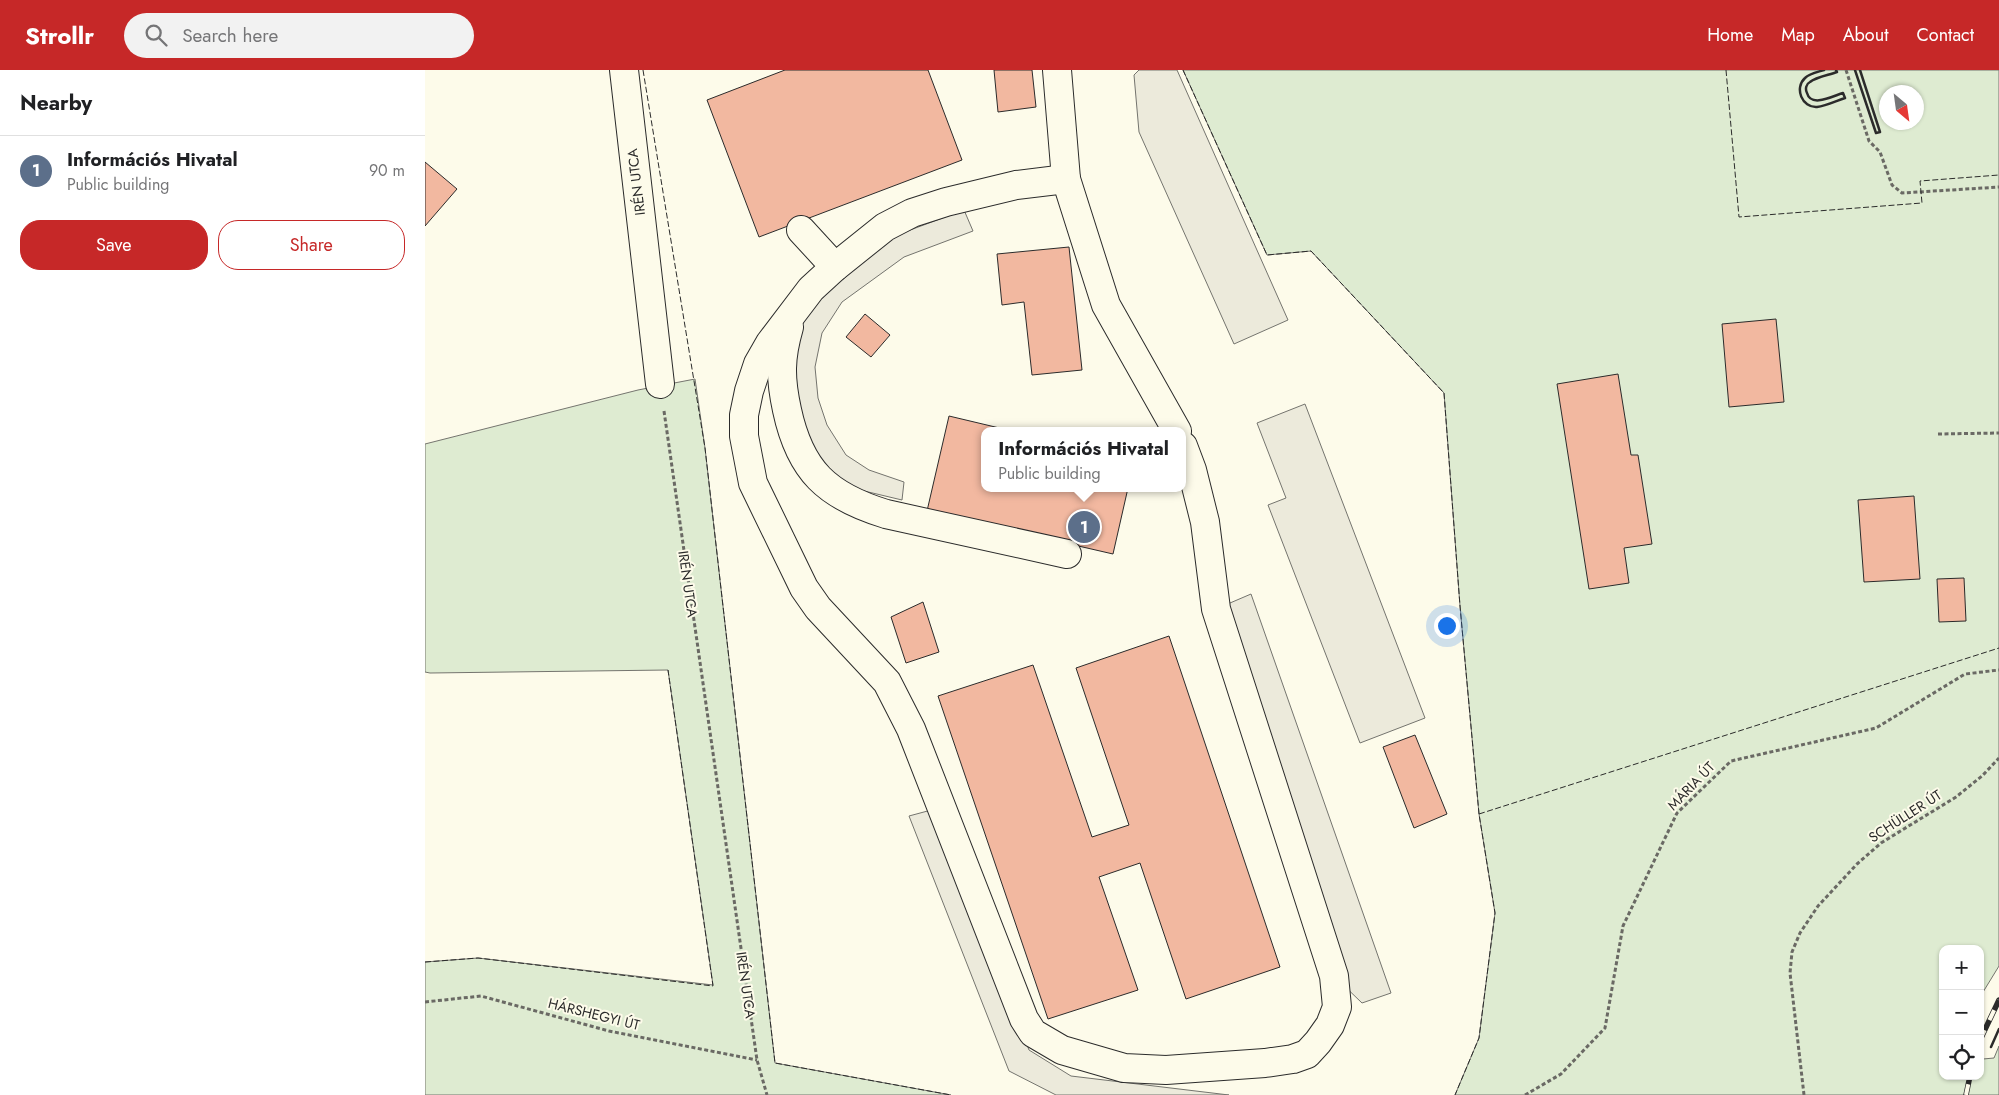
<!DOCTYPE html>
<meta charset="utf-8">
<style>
body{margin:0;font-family:Jost,sans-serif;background:#f2f2f2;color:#202124}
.controls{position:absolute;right:15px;bottom:15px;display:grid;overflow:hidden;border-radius:10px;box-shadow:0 1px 4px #0004}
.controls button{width:45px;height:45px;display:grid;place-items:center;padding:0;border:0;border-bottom:1px solid #e0e0e0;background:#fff;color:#202124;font:25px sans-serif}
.compass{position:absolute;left:1454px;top:15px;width:45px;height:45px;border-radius:50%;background:#fff;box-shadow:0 1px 4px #0004;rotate:151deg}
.you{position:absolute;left:1021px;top:555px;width:18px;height:18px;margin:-12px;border:4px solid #fff;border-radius:50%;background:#1a73e8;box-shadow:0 0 0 8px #1a73e833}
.badge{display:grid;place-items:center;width:32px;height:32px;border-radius:50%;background:#c62828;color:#fff;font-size:16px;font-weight:700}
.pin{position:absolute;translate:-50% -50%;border:2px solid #fff;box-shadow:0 1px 5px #0006}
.popup{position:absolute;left:556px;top:357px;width:205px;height:65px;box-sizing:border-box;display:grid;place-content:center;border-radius:10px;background:#fff;filter:drop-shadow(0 1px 4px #0005);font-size:16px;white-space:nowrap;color:#757577}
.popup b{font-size:19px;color:#202124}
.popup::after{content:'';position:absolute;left:50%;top:100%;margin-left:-10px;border:10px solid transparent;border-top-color:#fff}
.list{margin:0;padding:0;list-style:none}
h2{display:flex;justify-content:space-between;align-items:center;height:65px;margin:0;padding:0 20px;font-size:21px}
h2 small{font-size:16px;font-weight:400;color:#757577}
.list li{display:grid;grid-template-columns:32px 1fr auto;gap:15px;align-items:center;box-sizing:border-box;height:70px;padding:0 20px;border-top:1px solid #e0e0e0}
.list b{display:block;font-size:19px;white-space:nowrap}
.list p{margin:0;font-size:16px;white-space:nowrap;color:#757577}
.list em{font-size:16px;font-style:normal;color:#757577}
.actions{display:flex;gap:10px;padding:15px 20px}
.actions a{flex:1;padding:11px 0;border:1px solid #c62828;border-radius:20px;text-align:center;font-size:18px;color:#c62828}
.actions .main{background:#c62828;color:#fff}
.icon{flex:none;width:28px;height:28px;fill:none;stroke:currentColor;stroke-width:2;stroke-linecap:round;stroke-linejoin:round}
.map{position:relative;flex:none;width:1574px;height:1025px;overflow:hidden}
header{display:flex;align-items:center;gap:30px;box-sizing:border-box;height:70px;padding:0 25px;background:#c62828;color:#fff}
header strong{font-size:24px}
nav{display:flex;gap:28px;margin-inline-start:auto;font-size:18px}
.search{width:350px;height:45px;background:#f2f2f2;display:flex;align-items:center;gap:12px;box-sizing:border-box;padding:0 18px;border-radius:28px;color:#757577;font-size:19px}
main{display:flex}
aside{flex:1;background:#fff}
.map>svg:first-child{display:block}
</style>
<header>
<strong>Strollr</strong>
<div class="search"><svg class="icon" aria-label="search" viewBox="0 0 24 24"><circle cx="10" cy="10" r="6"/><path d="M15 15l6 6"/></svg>Search here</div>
<nav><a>Home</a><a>Map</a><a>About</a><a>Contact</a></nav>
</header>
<main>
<aside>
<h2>Nearby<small></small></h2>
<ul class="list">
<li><span class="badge" style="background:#5c6f8a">1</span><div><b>Információs Hivatal</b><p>Public building</p></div><em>90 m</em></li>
</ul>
<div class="actions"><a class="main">Save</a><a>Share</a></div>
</aside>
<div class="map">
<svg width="1574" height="1025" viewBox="0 0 1574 1025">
<rect width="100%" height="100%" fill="#fdfbea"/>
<g fill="#deebd1" stroke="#74746e" fill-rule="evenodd">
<path d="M758 0H1574V896L1555 927V879H1518V1006H1555V986L1558 989 1569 988 1574 976V1025H1030L1054 968 1070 843 1054 744 1035 536 1019 323 886 181 842 185ZM1462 22H1492V52H1462Z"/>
<polygon points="270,309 280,378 350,993 526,1025 0,1025 0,892 53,888 288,915 243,600 5,603 0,602 0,374 213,320"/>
</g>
<g fill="#eceadb" stroke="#74746e">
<polygon points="714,0 752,0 863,250 809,274 714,62 709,5"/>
<polygon points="539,140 548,161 479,187 417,232 397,263 390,297 393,328 402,355 421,385 444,400 479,412 477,430 435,420 403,403 379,368 368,302 375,251 405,213 469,166"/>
<polygon points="880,334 1000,648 935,673 843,435 861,428 832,353"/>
<polygon points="826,524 966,923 937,933 909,906 791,539"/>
<polygon points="510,739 604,980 646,1006 804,1025 631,1025 584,1001 484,746"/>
</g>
<g fill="#f2b8a0" stroke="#2b2b2b">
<polygon points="360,0 503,0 537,90 334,167 282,30"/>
<polygon points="569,0 607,0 611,37 573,42"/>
<polygon points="0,92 32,119 0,156"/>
<polygon points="644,177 657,300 607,305 599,232 577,235 572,184"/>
<polygon points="440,244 465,265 446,287 421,267"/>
<polygon points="1351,249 1359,332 1304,337 1297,254"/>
<polygon points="1193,304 1206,385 1213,385 1227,474 1199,478 1204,513 1164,519 1132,314"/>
<polygon points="524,346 587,361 560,361 560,418 703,418 688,484 502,441"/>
<polygon points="1489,426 1495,509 1439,512 1433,430"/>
<polygon points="1539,508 1541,551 1514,552 1512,509"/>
<polygon points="498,532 514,582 481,593 466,547"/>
<polygon points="744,566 855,897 761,929 715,793 674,807 713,920 623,949 513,626 608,595 667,767 704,755 651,598"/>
<polygon points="990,665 1022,744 989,758 958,677"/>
</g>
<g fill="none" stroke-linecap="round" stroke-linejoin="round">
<defs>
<g id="minor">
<polyline points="199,0 235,314"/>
<polyline points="632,0 641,109 681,235 752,361"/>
<polyline points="641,109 591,115 521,132 487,143 460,157 410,197 386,219 345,273 333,294 324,321 319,345 319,366 328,413 379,518 393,538 462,612 486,659 599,949 608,963 637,980 699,998 741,1000 840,993 868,989 882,984 893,972 905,955 912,937 909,906 791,539 780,452 767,400 758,376"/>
<polyline points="376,160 410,197"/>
<path d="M364 257C355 288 355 308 362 340 375 401 402 426 461 444L642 484"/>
</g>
</defs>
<use href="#minor" stroke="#2b2b2b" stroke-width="30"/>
<g stroke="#6a6964" stroke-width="3" stroke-dasharray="4 2.5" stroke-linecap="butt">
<polyline points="1421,0 1444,71 1455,82 1467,115 1477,123 1574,117"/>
<polyline points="239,341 332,990 342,1025"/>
<polyline points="1513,364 1574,363"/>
<polyline points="0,932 56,926 184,961 332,990"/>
<polyline points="1100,1025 1136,1004 1180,958 1198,856 1252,743 1306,691 1451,658 1540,604 1574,600"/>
<polyline points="1379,1025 1365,903 1367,882 1375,863 1393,836 1432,794 1456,773 1531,727 1557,706 1574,688"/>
</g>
<use href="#minor" stroke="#fdfbea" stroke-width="28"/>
<defs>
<g id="rail">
<polyline points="1555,970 1574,930"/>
<polyline points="1541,1025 1545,1006"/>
</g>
</defs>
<use href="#rail" stroke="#2b2b2b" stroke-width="5.5"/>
<use href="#rail" stroke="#fdfbea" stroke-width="4" stroke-dasharray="11" stroke-linecap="butt"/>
<g stroke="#2b2b2b" stroke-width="1" stroke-dasharray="6 2.5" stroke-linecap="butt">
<polyline points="218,0 280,378 350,993 526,1025"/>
<polyline points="758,0 842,185 886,181 1019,323 1035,536 1054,744 1070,843 1054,968 1030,1025"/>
<polyline points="1301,0 1314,147 1497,133 1495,111 1574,105"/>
<polyline points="1054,744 1574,578"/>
<polyline points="0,892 53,888 288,916 243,600"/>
</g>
<g stroke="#2b2b2b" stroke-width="2.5">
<path d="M1399 0C1393 2 1385 3 1380 8 1369 18 1377 38 1392 37 1401 36 1411 31 1420 28L1418 23C1408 26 1386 38 1382 23 1380 19 1381 14 1385 12 1391 7 1404 5 1412 2L1411 0"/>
<polyline points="1430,0 1451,63 1455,62 1435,0"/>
<polyline points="1566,977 1574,959"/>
</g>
</g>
<g text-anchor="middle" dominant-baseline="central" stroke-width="4" stroke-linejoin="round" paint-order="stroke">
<g font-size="14" fill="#2b2b2b" stroke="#fdfbea">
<text transform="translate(211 112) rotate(-97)">IRÉN UTCA</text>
<text transform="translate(263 514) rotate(82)">IRÉN UTCA</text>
<text transform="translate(1266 716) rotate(-46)">MÁRIA ÚT</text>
<text transform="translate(1480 746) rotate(-33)">SCHÜLLER ÚT</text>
<text transform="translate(321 915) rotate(82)">IRÉN UTCA</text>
<text transform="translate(169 944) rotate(14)">HÁRSHEGYI ÚT</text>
</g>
</g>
</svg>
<div class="controls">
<button>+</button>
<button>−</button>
<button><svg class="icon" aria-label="locate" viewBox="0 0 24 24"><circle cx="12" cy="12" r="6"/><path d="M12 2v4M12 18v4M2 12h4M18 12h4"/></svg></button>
</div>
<svg class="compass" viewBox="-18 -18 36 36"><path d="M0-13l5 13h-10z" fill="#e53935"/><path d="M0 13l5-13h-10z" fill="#757577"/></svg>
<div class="you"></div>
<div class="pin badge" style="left:659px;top:457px;background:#5c6f8a">1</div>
<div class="popup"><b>Információs Hivatal</b>Public building</div>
</div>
</main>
